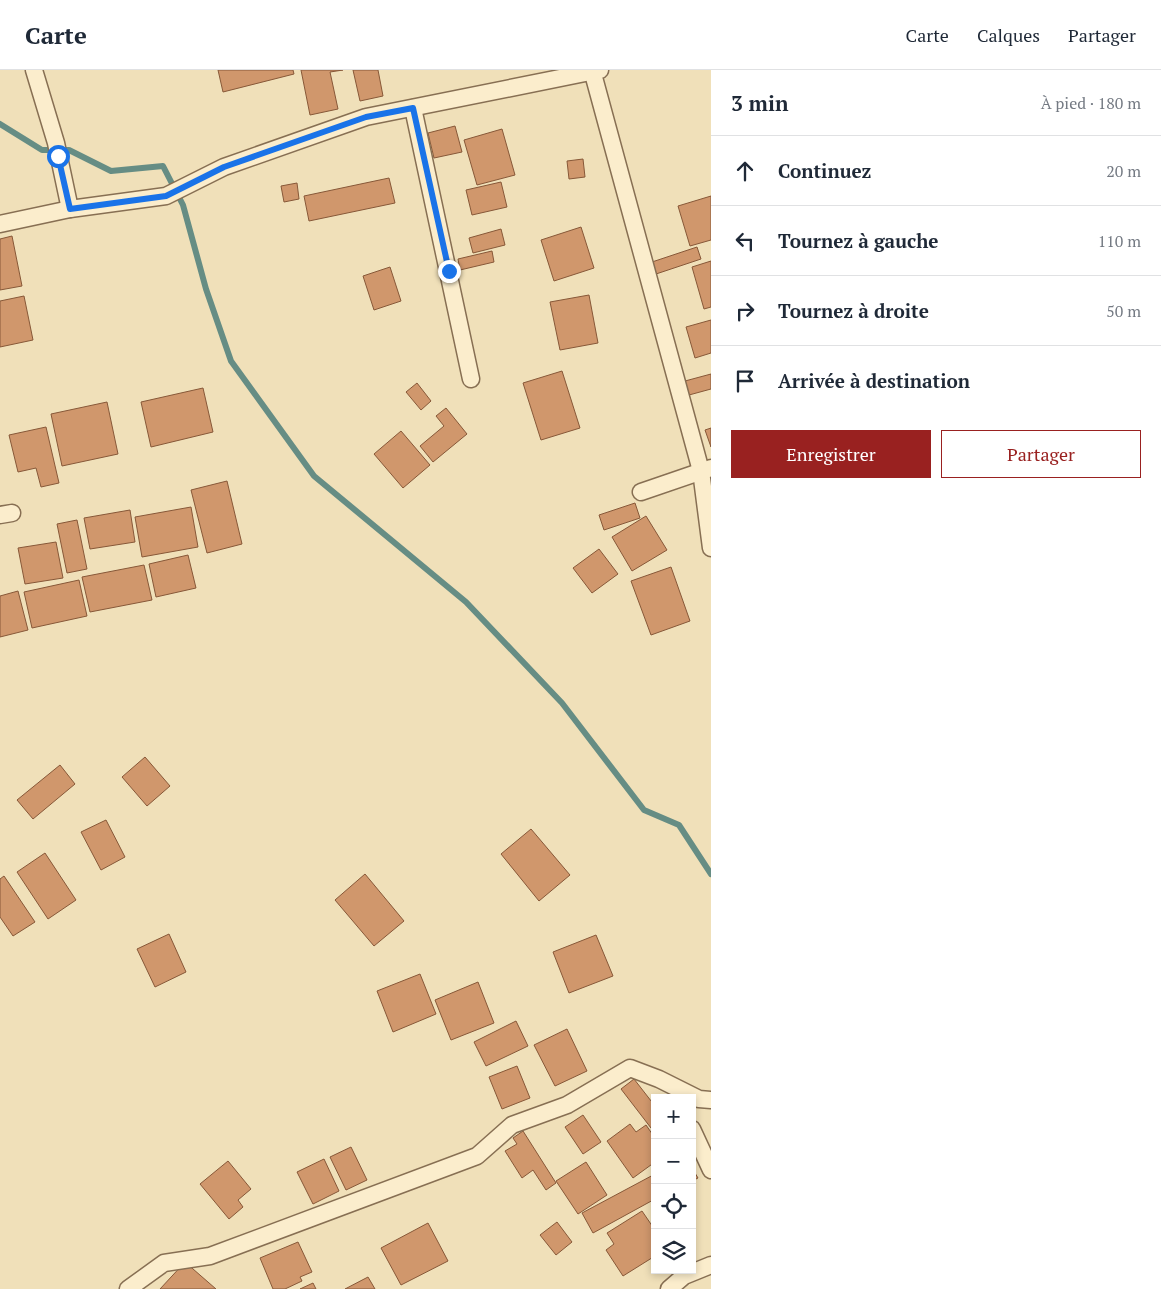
<!DOCTYPE html>
<html lang="fr">
<meta charset="utf-8">
<style>
body{margin:0;font-family:"PT Serif",serif;background:#f6f6f7;color:#1f2937}
.controls{position:absolute;right:15px;bottom:15px;display:grid;overflow:hidden;border-radius:0px;box-shadow:0 2px 8px #0003}
.controls button{width:45px;height:45px;display:grid;place-items:center;padding:0;border:0;border-bottom:1px solid #e0e1e3;background:#fff;color:#1f2937;font:25px sans-serif}
.stop{position:absolute;width:15px;height:15px;margin:-11px;border:4px solid #1a73e8;border-radius:50%;background:#fff}
.stop.end{background:#1a73e8;border-color:#fff;box-shadow:0 1px 5px #0008}
.list{margin:0;padding:0;list-style:none}
h2{display:flex;justify-content:space-between;align-items:center;height:65px;margin:0;padding:0 20px;font-size:21px}
h2 small{font-size:16px;font-weight:400;color:#747a83}
.list li{display:grid;grid-template-columns:32px 1fr auto;gap:15px;align-items:center;box-sizing:border-box;height:70px;padding:0 20px;border-top:1px solid #e0e1e3}
.list b{display:block;font-size:19px;white-space:nowrap}
.list em{font-size:16px;font-style:normal;color:#747a83}
.actions{display:flex;gap:10px;padding:15px 20px}
.actions a{flex:1;padding:11px 0;border:1px solid #992120;border-radius:0px;text-align:center;font-size:18px;color:#992120}
.actions .main{background:#992120;color:#fff}
.icon{flex:none;width:28px;height:28px;fill:none;stroke:currentColor;stroke-width:2;stroke-linecap:round;stroke-linejoin:round}
.map{position:relative;flex:none;width:711px;height:1219px;overflow:hidden}
header{display:flex;align-items:center;gap:30px;box-sizing:border-box;height:70px;padding:0 25px;background:#fff;border-bottom:1px solid #e0e1e3}
header strong{font-size:24px}
nav{display:flex;gap:28px;margin-inline-start:auto;font-size:18px}
main{display:flex}
aside{flex:1;background:#fff}
.map>svg:first-child{display:block}
</style>
<header>
<strong>Carte</strong>
<nav><a>Carte</a><a>Calques</a><a>Partager</a></nav>
</header>
<main>
<div class="map">
<svg width="711" height="1219" viewBox="0 0 711 1219">
<rect width="100%" height="100%" fill="#f0e0b9"/>
<g fill="none" stroke-linecap="round" stroke-linejoin="round">
<polyline stroke="#668d84" stroke-width="6" points="0,54 42,80 69,80 111,101 163,96 183,135 206,219 231,291 314,406 466,532 562,633 644,740 679,755 711,804"/>
</g>
<g fill="#d0976c" stroke="#875838">
<polygon points="218,0 293,0 294,4 223,22"/>
<polygon points="301,0 343,0 330,2 338,39 310,45"/>
<polygon points="353,0 378,0 383,26 360,31"/>
<polygon points="455,56 462,82 434,88 428,63"/>
<polygon points="502,59 515,105 477,115 464,70"/>
<polygon points="583,89 585,107 569,109 567,91"/>
<polygon points="389,108 395,133 309,151 304,126"/>
<polygon points="501,112 507,137 472,145 466,120"/>
<polygon points="297,113 299,129 284,132 281,116"/>
<polygon points="711,126 711,170 690,176 678,136"/>
<polygon points="581,157 594,198 554,211 541,170"/>
<polygon points="501,159 505,175 473,183 469,168"/>
<polygon points="12,166 22,216 0,220 0,169"/>
<polygon points="697,177 701,189 656,204 652,192"/>
<polygon points="492,181 494,192 460,200 458,189"/>
<polygon points="711,191 711,237 704,239 692,197"/>
<polygon points="390,197 401,231 374,240 363,206"/>
<polygon points="589,225 598,273 560,280 550,232"/>
<polygon points="24,226 33,270 0,277 0,231"/>
<polygon points="711,250 711,283 695,288 686,257"/>
<polygon points="562,301 580,358 541,370 523,313"/>
<polygon points="711,304 711,319 689,325 685,311"/>
<polygon points="417,313 431,331 421,340 406,322"/>
<polygon points="203,318 213,362 151,377 141,332"/>
<polygon points="107,332 118,384 62,396 51,344"/>
<polygon points="446,338 467,364 433,392 420,376 444,356 436,346"/>
<polygon points="46,357 59,413 41,417 36,398 18,402 9,365"/>
<polygon points="711,358 711,377 705,360"/>
<polygon points="401,361 430,395 403,418 374,384"/>
<polygon points="227,411 242,474 207,483 191,420"/>
<polygon points="635,433 640,448 604,460 599,445"/>
<polygon points="191,437 198,477 142,487 135,447"/>
<polygon points="130,440 135,472 90,479 84,448"/>
<polygon points="646,446 667,480 632,501 612,467"/>
<polygon points="77,450 87,499 67,503 57,454"/>
<polygon points="56,472 63,508 25,514 18,478"/>
<polygon points="599,479 618,504 592,523 573,498"/>
<polygon points="188,485 196,518 156,527 149,494"/>
<polygon points="144,495 152,530 90,542 82,507"/>
<polygon points="671,497 690,551 651,565 631,511"/>
<polygon points="79,510 87,546 32,558 24,522"/>
<polygon points="18,521 28,560 0,567 0,526"/>
<polygon points="145,687 170,716 147,736 122,707"/>
<polygon points="60,695 75,714 33,749 17,730"/>
<polygon points="106,750 125,787 101,800 81,762"/>
<polygon points="531,759 570,805 539,831 501,784"/>
<polygon points="45,783 76,830 48,849 17,802"/>
<polygon points="365,804 404,851 374,876 335,830"/>
<polygon points="4,806 35,852 13,866 0,847 0,809"/>
<polygon points="169,864 186,902 155,917 137,879"/>
<polygon points="596,865 613,906 569,923 553,882"/>
<polygon points="420,904 436,944 393,962 377,921"/>
<polygon points="478,912 494,953 451,970 435,930"/>
<polygon points="516,951 528,976 486,996 474,972"/>
<polygon points="567,959 587,1001 555,1016 534,975"/>
<polygon points="517,996 530,1028 502,1039 489,1007"/>
<polygon points="634,1009 655,1036 655,1056 651,1058 621,1019"/>
<polygon points="583,1045 601,1072 583,1084 565,1057"/>
<polygon points="630,1054 636,1062 646,1055 655,1068 655,1092 633,1108 607,1071"/>
<polygon points="523,1061 556,1113 546,1120 533,1100 522,1108 505,1081 517,1074 513,1068"/>
<polygon points="351,1077 367,1110 346,1120 330,1087"/>
<polygon points="324,1089 339,1121 313,1134 297,1102"/>
<polygon points="228,1091 251,1119 238,1130 243,1137 229,1149 200,1114"/>
<polygon points="586,1092 607,1125 578,1144 556,1111"/>
<polygon points="692,1098 698,1108 692,1111"/>
<polygon points="655,1104 655,1129 593,1163 582,1143"/>
<polygon points="642,1141 655,1160 655,1186 623,1206 606,1180 614,1174 607,1163"/>
<polygon points="557,1152 572,1172 556,1185 540,1165"/>
<polygon points="428,1153 448,1191 401,1215 381,1178"/>
<polygon points="298,1172 312,1202 300,1207 302,1211 285,1219 273,1219 260,1188"/>
<polygon points="185,1192 216,1219 160,1219"/>
<polygon points="368,1207 375,1219 345,1219"/>
<polygon points="313,1213 316,1219 300,1219"/>
</g>
<g fill="none" stroke-linecap="round" stroke-linejoin="round">
<defs>
<g id="street">
<polyline points="34,0 56,73 70,139"/>
<polyline points="592,0 701,401 711,478"/>
<polyline points="413,38 471,309"/>
<polyline points="0,154 70,139 166,126 224,97 366,47 600,0"/>
<polyline points="641,422 711,398"/>
<polyline points="0,445 12,443"/>
<polyline points="692,1059 711,1100"/>
<polyline points="128,1219 164,1193 210,1186 477,1086 512,1055 567,1035 630,998 659,1009 699,1029 711,1030"/>
<polyline points="669,1219 684,1206 711,1195"/>
</g>
</defs>
<use href="#street" stroke="#876f53" stroke-width="19"/>
<use href="#street" stroke="#fbedcc" stroke-width="16"/>
</g>
<g fill="none" stroke-linecap="round" stroke-linejoin="round">
<polyline stroke="#1a73e8" stroke-width="6" points="58,86 70,139 166,126 224,97 366,47 413,38 449,201"/>
</g>
</svg>
<div class="controls">
<button>+</button>
<button>−</button>
<button><svg class="icon" aria-label="locate" viewBox="0 0 24 24"><circle cx="12" cy="12" r="6"/><path d="M12 2v4M12 18v4M2 12h4M18 12h4"/></svg></button>
<button><svg class="icon" aria-label="layers" viewBox="0 0 24 24"><path d="M12 4l9 5-9 5-9-5zM3 14l9 5 9-5"/></svg></button>
</div>
<div class="stop" style="left:58px;top:86px"></div>
<div class="stop end" style="left:449px;top:201px"></div>
</div>
<aside>
<h2>3 min<small>À pied · 180 m</small></h2>
<ul class="list">
<li><svg class="icon" aria-label="ahead" viewBox="0 0 24 24"><path d="M12 20V5M6 11l6-6 6 6"/></svg><div><b>Continuez</b></div><em>20 m</em></li>
<li><svg class="icon" aria-label="left" viewBox="0 0 24 24"><path d="M17 20v-9H6M10 6l-5 5 5 5"/></svg><div><b>Tournez à gauche</b></div><em>110 m</em></li>
<li><svg class="icon" aria-label="right" viewBox="0 0 24 24"><path d="M7 20v-9h11M14 6l5 5-5 5"/></svg><div><b>Tournez à droite</b></div><em>50 m</em></li>
<li><svg class="icon" aria-label="arrive" viewBox="0 0 24 24"><path d="M6 21V4h12l-3 4 3 4H6"/></svg><div><b>Arrivée à destination</b></div></li>
</ul>
<div class="actions"><a class="main">Enregistrer</a><a>Partager</a></div>
</aside>
</main>
